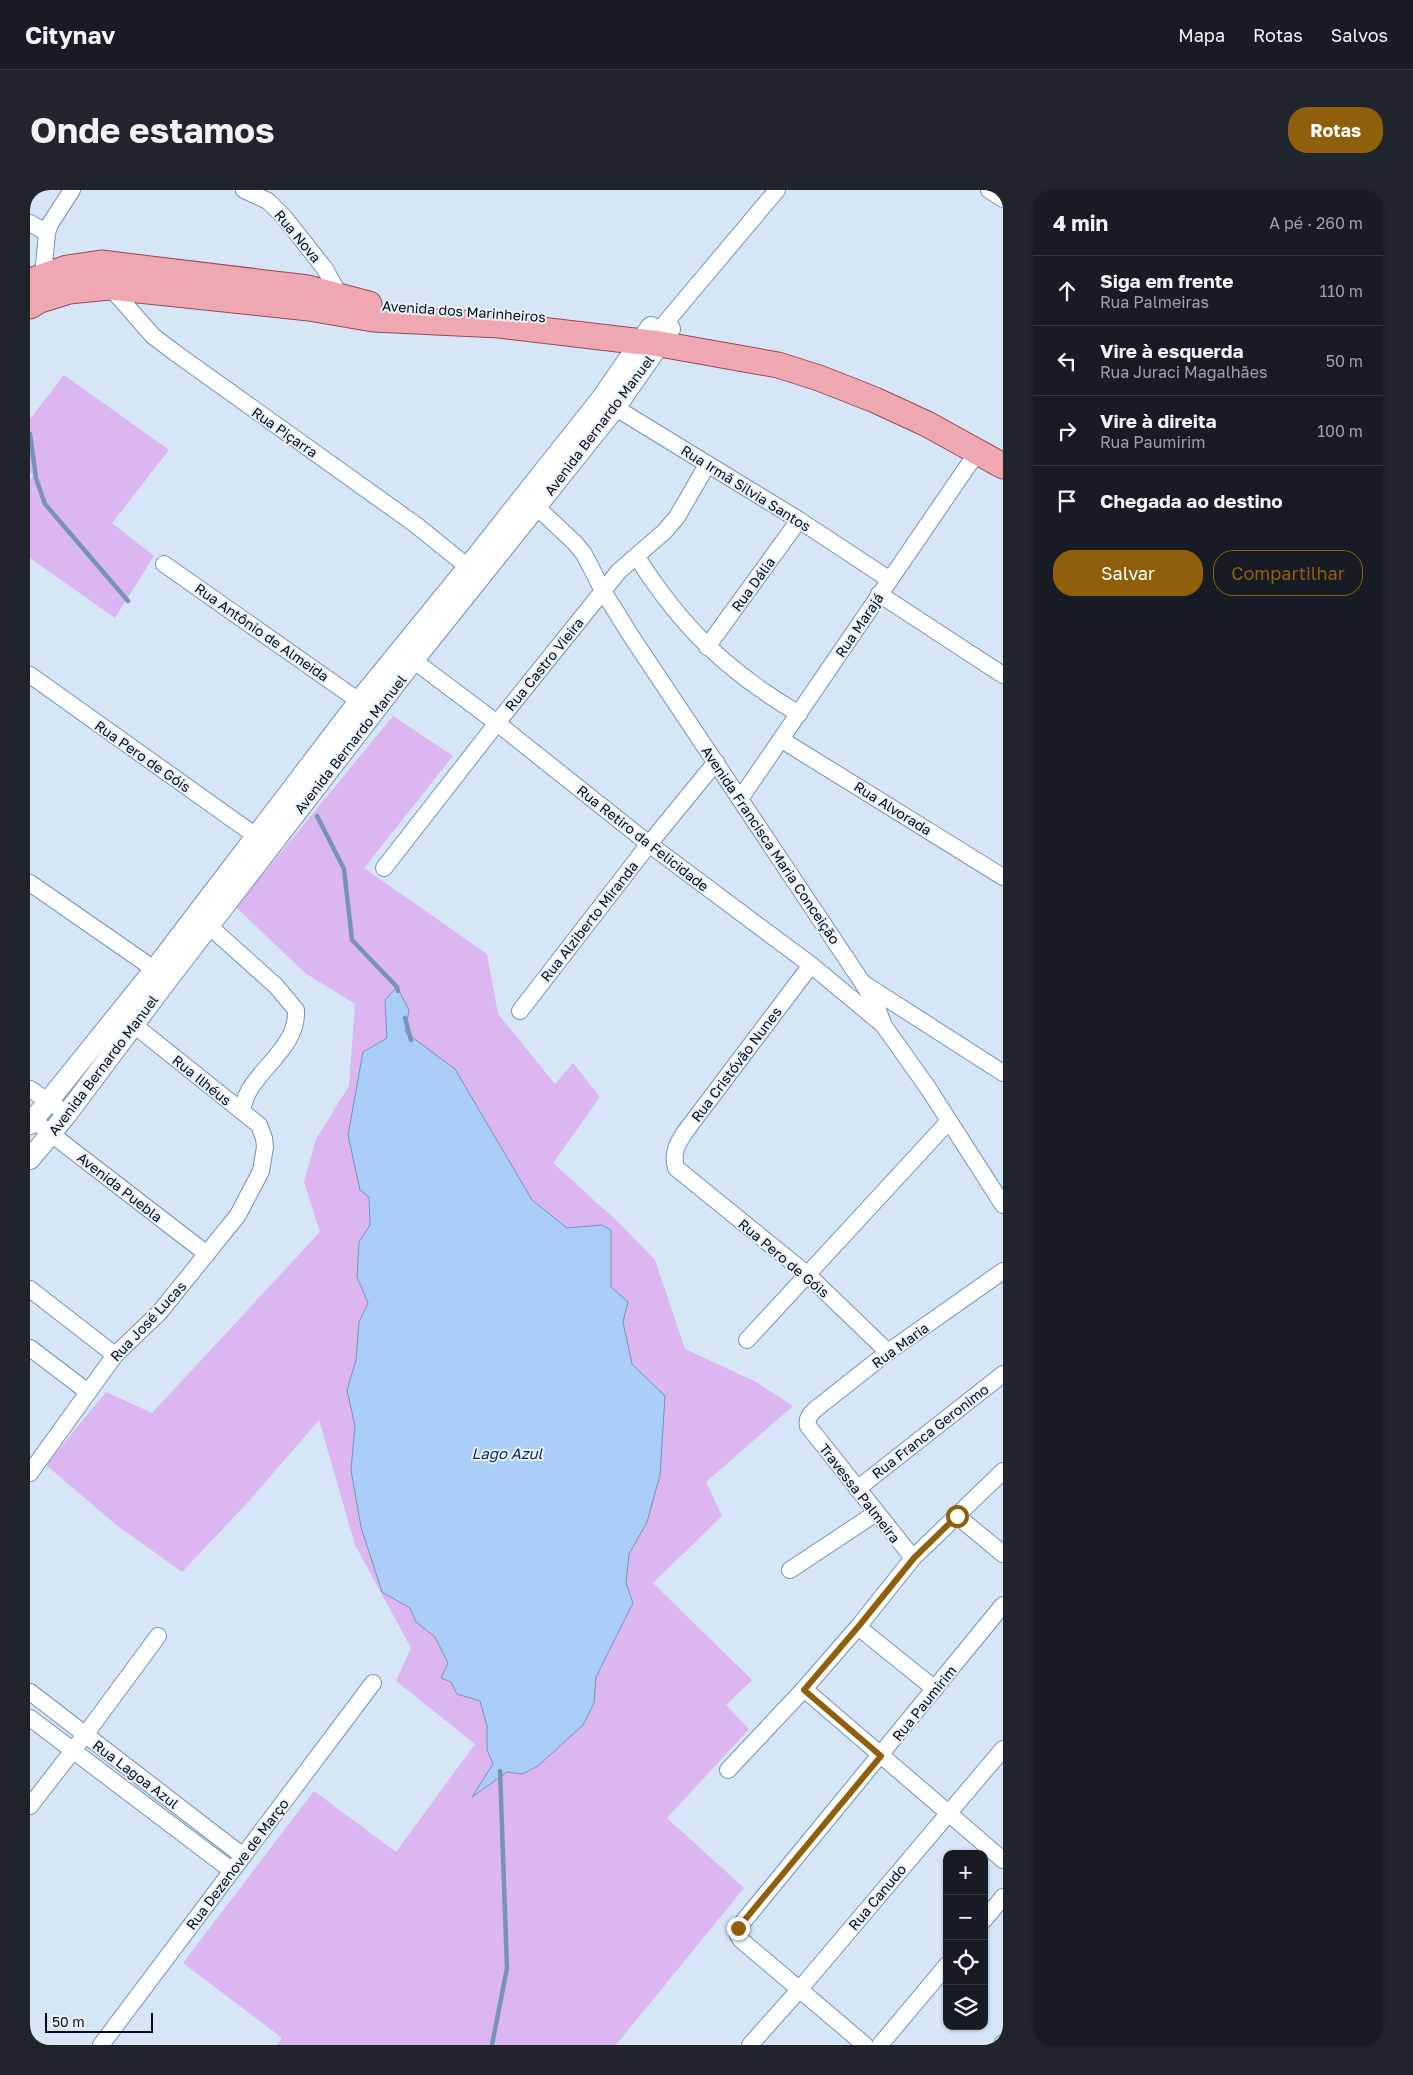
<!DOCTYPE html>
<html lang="pt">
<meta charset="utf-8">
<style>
body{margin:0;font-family:"Golos Text",sans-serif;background:#20242c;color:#f1f3f6}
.controls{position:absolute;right:15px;bottom:15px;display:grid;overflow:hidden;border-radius:10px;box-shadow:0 1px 4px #0004}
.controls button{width:45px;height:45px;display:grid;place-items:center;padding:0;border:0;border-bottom:1px solid #363941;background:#171b24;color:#f1f3f6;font:25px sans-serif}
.scale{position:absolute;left:15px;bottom:12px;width:108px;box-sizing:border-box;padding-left:5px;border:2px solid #020c1a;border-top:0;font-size:14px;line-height:18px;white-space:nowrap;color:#020c1a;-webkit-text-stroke:4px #ebf2fb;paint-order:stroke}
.stop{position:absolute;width:15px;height:15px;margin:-11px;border:4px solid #8f5f0b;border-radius:50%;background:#fff}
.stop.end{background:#8f5f0b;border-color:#fff;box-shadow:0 1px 5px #0008}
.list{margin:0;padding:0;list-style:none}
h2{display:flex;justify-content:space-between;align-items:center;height:65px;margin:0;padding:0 20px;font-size:21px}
h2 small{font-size:16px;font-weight:400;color:#9ea1a6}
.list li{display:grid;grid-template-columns:32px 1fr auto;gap:15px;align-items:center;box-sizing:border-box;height:70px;padding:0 20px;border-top:1px solid #363941}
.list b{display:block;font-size:19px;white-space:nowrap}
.list p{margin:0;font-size:16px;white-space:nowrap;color:#9ea1a6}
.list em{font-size:16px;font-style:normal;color:#9ea1a6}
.actions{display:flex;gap:10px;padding:15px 20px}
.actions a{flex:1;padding:11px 0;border:1px solid #8f5f0b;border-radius:20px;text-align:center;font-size:18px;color:#8f5f0b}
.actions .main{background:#8f5f0b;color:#fff}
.icon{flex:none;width:28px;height:28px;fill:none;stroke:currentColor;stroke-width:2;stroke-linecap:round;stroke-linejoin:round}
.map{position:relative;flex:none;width:973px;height:1855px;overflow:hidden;border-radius:20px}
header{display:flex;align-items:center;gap:30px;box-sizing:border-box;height:70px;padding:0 25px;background:#171b24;border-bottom:1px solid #363941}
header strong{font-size:24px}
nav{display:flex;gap:28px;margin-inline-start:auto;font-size:18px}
.intro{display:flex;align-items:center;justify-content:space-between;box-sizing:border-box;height:120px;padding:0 30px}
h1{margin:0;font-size:35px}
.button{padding:12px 22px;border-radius:20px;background:#8f5f0b;color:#fff;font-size:18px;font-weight:700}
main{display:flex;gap:30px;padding:0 30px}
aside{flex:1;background:#171b24;border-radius:20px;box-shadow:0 1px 4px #0004}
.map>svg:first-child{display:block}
</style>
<header>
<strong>Citynav</strong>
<nav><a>Mapa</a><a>Rotas</a><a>Salvos</a></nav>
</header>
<div class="intro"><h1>Onde estamos</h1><a class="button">Rotas</a></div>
<main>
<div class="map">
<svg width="973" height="1855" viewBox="0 0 973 1855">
<rect width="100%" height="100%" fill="#d7e6f7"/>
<g fill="#dbb6f0" fill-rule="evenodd">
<polygon points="34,185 139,260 82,333 124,366 85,428 0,368 0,291 3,285 0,283 0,229"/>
<path d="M363 526 423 566 334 678 457 764 468 824 525 894 543 873 570 907 523 973 588 1032 625 1070 655 1159 726 1192 763 1216 676 1292 692 1326 623 1393 722 1490 696 1515 719 1539 637 1628 714 1698 586 1855H247L252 1848 153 1773 284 1601 366 1662 445 1554 366 1491 381 1458 325 1355 289 1230 220 1310 152 1382 85 1334 16 1275 76 1202 122 1223 290 1042 274 992 286 949 319 896 325 814 275 783 206 717ZM355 810 379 820 375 842 425 879 502 1010 537 1038 572 1035 581 1040V1098L598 1112 593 1132 602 1175 635 1206 617 1332 599 1364 596 1393 603 1413 566 1487 564 1513 553 1535 508 1576 492 1584 477 1582 443 1606 463 1574 457 1560V1536L450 1511 427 1504 421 1492 411 1488 418 1473 405 1447 386 1432 380 1418 352 1402 331 1337 321 1280 325 1236 317 1200 326 1170 329 1132 338 1113 327 1087 329 1052 340 1035 339 1006 357 848Z"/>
</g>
<polygon fill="#aacef8" stroke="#7894b5" points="367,797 379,820 375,842 425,879 502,1010 537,1038 572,1035 581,1040 581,1097 598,1112 593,1132 602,1174 635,1206 630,1285 617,1332 599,1364 596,1393 603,1413 566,1487 564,1513 553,1535 508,1576 492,1584 477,1582 442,1607 463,1574 457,1560 457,1536 450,1511 427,1504 421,1492 411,1488 418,1473 405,1447 386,1432 380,1418 352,1402 331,1337 321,1280 325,1236 317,1200 326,1170 329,1132 338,1113 327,1087 329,1052 340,1035 339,1007 330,1000 318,945 333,862 357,848 355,810"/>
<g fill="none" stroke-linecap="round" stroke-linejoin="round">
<g stroke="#7894b5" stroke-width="4.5">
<polyline points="0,244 6,288 15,314 98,411"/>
<polyline points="287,626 314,679 322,750 367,797 368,801"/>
<polyline points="375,828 381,850"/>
<polyline points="462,1855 477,1778 470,1581"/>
</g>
<defs>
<g id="minor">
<polyline points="214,0 238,11 254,27 295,79 310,106"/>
<polyline points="959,0 973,9"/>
<polyline points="0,33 17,43"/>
<polyline points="13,85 17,43 20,34 42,0"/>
<polyline points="80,97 123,146 144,162 386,335 438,377"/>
<polyline points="631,138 747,0"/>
<polyline points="576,212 769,330 860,390"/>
<polyline points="498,309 545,353 554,364 573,401 603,449 832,792 845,813 854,836 898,898 973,1015"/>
<path d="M607 367C651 437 698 482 769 524"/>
<polyline points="134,374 329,511"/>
<polyline points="849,404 973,485"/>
<polyline points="677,457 769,330"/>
<polyline points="375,464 467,533 619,654 781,775 851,833"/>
<polyline points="0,485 226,646"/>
<polyline points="752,550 973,687"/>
<polyline points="710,609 948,261"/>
<polyline points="354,678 467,533 589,381 634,342 647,327 677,275"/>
<polyline points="0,693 134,786"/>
<path d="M179 736 246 796 266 820C268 853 235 874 220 899 216 905 214 914 211 920"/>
<path d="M781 775 655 942C647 954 642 963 646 978L778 1085 858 1162"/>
<polyline points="836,795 973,883"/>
<polyline points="490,821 619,654 686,572"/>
<polyline points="0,899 37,924"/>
<polyline points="3,930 177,1064"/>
<polyline points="0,1099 85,1165"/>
<polyline points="717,1150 919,931"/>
<polyline points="0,1158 58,1202"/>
<polyline points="0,1283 85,1165 129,1123 208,1025 231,981 235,957 234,948 229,935 104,835"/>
<polyline points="827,1299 973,1184"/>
<polyline points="927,1326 973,1364"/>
<path d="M883 1368 778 1236C776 1228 781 1223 787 1218L858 1162 973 1081"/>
<polyline points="760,1380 846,1323"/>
<polyline points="828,1437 905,1499"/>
<polyline points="774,1499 973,1670"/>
<polyline points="0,1502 213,1666"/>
<polyline points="0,1528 201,1680"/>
<polyline points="698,1580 774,1499 828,1437 883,1368 973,1281"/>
<polyline points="0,1616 55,1545 128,1446"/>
<polyline points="954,1730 973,1707"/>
<polyline points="71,1855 343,1493"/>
<polyline points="720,1855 769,1800 973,1559"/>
<polyline points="835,1855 711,1750 708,1745 708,1738 973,1415"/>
<polyline points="850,1855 917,1775"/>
<polyline points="972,1855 973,1853"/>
</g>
<g id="tertiary">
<polyline points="0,934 124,780 329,511 438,377 571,209 621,137"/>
<polyline points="0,969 37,924 138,789 383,471 585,218 640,139"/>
</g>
<g id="primary">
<polyline points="0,91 37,78 71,73 278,98 339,114"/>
<polyline points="0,116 10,110 39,101 80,97 279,118 343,129 469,135 630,154 748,175 789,188 845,210 897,234 973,276"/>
</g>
</defs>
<use href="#minor" stroke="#7193bb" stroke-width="18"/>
<use href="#tertiary" stroke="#7193bb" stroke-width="22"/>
<use href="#primary" stroke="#954a5a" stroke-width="27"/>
<use href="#minor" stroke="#fff" stroke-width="16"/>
<use href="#tertiary" stroke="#fff" stroke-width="20"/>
<use href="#primary" stroke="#efa7b1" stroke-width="25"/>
</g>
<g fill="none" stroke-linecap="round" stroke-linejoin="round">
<polyline stroke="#8f5f0b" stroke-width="6" points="708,1738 851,1566 774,1500 828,1437 884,1368 927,1326"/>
</g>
<g text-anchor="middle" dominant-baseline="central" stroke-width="4" stroke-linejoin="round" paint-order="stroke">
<g font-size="14" fill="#020c1a" stroke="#ebf2fb">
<text transform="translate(268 46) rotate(50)">Rua Nova</text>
<text transform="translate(434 121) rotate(4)">Avenida dos Marinheiros</text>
<text transform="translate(569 235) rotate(-53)">Avenida Bernardo Manuel</text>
<text transform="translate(255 242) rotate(35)">Rua Piçarra</text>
<text transform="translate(716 298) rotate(32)">Rua Irmã Silvia Santos</text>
<text transform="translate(723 394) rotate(-54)">Rua Dália</text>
<text transform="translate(829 435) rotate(-56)">Rua Marajá</text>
<text transform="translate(232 442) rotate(35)">Rua Antônio de Almeida</text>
<text transform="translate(514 474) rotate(-51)">Rua Castro Vieira</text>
<text transform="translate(320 554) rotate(-52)">Avenida Bernardo Manuel</text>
<text transform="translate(113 566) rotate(35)">Rua Pero de Góis</text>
<text transform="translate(863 618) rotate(32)">Rua Alvorada</text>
<text transform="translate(613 648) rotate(38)">Rua Retiro da Felicidade</text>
<text transform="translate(741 655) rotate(56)">Avenida Francisca Maria Conceição</text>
<text transform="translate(559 731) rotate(-52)">Rua Alziberto Miranda</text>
<text transform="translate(706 874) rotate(-53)">Rua Cristóvão Nunes</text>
<text transform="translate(73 875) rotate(-53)">Avenida Bernardo Manuel</text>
<text transform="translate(172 890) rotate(39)">Rua Ilhéus</text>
<text transform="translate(90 997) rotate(38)">Avenida Puebla</text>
<text transform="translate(754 1068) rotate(40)">Rua Pero de Góis</text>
<text transform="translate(118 1131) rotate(-47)">Rua José Lucas</text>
<text transform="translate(870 1155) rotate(-36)">Rua Maria</text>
<text transform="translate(900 1241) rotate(-38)">Rua Franca Geronimo</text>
<text transform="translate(830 1303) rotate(52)">Travessa Palmeira</text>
<text transform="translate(894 1513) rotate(-51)">Rua Paumirim</text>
<text transform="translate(106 1584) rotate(37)">Rua Lagoa Azul</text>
<text transform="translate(207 1674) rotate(-53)">Rua Dezenove de Março</text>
<text transform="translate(847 1707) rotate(-50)">Rua Canudo</text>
</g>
<g font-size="15" font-style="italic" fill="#012b56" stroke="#ebf2fb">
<text x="477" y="1263">Lago Azul</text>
</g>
</g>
</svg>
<div class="controls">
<button>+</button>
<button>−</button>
<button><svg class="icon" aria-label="locate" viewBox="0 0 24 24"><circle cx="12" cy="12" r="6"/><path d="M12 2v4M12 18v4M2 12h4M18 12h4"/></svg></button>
<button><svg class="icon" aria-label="layers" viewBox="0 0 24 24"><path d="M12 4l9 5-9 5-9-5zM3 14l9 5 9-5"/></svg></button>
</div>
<div class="scale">50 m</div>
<div class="stop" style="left:927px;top:1326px"></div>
<div class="stop end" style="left:708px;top:1738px"></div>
</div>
<aside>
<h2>4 min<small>A pé · 260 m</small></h2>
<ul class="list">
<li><svg class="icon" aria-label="ahead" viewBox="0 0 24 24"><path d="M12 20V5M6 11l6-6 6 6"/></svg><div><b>Siga em frente</b><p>Rua Palmeiras</p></div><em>110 m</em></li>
<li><svg class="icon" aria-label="left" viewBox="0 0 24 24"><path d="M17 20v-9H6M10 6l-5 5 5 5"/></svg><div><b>Vire à esquerda</b><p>Rua Juraci Magalhães</p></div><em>50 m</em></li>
<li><svg class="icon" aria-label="right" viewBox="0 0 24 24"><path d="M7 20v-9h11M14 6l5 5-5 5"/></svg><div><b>Vire à direita</b><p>Rua Paumirim</p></div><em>100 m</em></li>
<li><svg class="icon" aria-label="arrive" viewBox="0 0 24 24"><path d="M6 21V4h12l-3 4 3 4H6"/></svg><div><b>Chegada ao destino</b></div></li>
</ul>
<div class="actions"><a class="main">Salvar</a><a>Compartilhar</a></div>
</aside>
</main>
